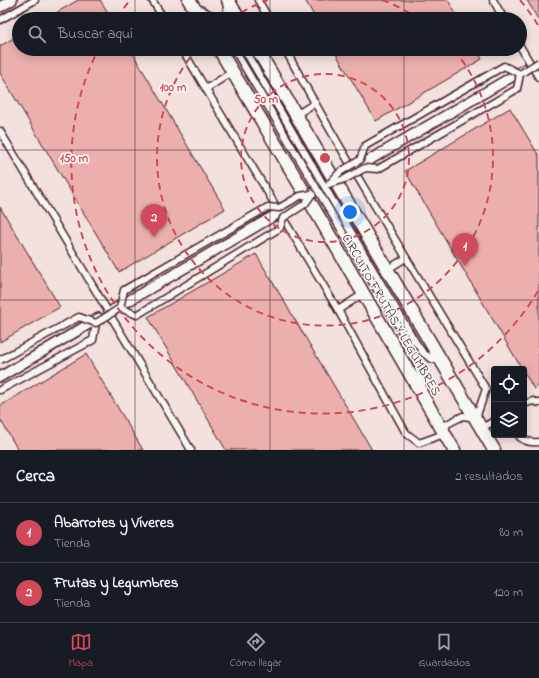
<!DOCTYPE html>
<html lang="es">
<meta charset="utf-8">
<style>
body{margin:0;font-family:"Indie Flower",sans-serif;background:#20242c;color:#f1f3f6}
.controls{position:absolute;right:12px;bottom:12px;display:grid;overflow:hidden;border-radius:4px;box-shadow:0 2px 10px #0003}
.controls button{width:36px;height:36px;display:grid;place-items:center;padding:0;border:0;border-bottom:1px solid #363941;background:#171b24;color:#f1f3f6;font:20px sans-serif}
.you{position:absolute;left:350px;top:212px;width:14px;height:14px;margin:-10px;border:3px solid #fff;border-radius:50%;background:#1a73e8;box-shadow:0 0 0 6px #1a73e833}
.badge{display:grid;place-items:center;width:26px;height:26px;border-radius:50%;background:#d1495b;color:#fff;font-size:13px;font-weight:700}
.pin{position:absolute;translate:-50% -33px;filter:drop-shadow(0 1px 2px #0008)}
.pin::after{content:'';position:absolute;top:21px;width:14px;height:12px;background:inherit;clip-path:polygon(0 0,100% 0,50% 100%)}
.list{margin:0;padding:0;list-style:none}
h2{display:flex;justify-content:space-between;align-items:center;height:52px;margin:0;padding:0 16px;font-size:17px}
h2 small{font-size:13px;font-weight:400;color:#9ea1a6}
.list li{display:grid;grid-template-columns:26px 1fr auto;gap:12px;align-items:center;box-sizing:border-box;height:60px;padding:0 16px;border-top:1px solid #363941}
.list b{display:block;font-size:15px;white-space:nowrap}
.list p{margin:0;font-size:13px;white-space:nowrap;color:#9ea1a6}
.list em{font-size:13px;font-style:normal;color:#9ea1a6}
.icon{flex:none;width:22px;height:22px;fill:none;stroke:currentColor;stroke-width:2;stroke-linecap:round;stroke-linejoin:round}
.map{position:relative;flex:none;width:539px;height:450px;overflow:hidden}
.search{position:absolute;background:#171b24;box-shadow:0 2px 10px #0003;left:12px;right:12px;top:12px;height:44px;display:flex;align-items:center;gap:10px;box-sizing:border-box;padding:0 14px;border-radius:22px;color:#9ea1a6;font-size:15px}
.sheet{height:172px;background:#171b24}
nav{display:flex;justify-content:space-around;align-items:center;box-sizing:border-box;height:56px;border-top:1px solid #363941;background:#171b24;font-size:11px;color:#9ea1a6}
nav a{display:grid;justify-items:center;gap:2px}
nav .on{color:#d1495b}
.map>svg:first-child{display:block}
</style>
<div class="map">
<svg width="539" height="450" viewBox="0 0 539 450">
<rect width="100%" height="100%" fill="#f3e1dd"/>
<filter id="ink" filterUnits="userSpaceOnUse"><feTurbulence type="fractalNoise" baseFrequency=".025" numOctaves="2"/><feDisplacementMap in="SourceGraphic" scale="8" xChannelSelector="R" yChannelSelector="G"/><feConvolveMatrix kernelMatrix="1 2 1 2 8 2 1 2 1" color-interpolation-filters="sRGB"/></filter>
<g filter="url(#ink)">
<g fill="#ebafad" stroke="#4a1f2b">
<polygon points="78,0 100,0 112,19 46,19"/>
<polygon points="305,0 448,0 459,19 316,19"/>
<polygon points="527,0 539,0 539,21"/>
<polygon points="19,35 19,49 130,49 225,209 119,272 0,73 0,46"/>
<polygon points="333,49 476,49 482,59 376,121"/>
<polygon points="510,108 539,156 539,386 534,389 524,372 524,369 522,369 405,171"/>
<polygon points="0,207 60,307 0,342"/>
<polygon points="256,254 372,450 226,450 148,317"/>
<polygon points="86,354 143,450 18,450 0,419 0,406"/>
</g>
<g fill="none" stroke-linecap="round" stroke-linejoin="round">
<defs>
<g id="service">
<polyline points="152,0 164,19"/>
<polyline points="258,0 269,19"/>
<polyline points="493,0 504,19"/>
<polyline points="226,3 229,19"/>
<polyline points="196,7 213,16 215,19"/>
<polyline points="0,20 35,0"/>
<polyline points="520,46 539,78"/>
<path d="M182 49 338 310 406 433 419 443 444 434 447 424 463 416 476 418 486 389C418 277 348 165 285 49"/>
<polyline points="206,89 232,72"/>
<polyline points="296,115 315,103"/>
<polyline points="0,131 191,450"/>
<polyline points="388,269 406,258"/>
<polyline points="338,310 363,294"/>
<polyline points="416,343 423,353 432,359 441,359"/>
<polyline points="415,354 424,392"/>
<polyline points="0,390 93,340 96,323"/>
<polyline points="524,404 533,401 539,403"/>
<polyline points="482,428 494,421"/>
<path d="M518 435C523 441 531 443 539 442"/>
</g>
<g id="pedestrian">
<polyline points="0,7 12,0"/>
<polyline points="113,310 525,69"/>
<polyline points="0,377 99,318"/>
</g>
<g id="minor">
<polyline points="189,0 201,19"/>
<polyline points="228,0 239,19"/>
<polyline points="219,49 319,217 454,450"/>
<polyline points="257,49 494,450"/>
</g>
</defs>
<use href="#service" stroke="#4a1f2b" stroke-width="9"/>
<use href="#pedestrian" stroke="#4a1f2b" stroke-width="12"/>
<use href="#minor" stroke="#4a1f2b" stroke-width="15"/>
<use href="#service" stroke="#f6f6f2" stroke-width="6"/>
<use href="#pedestrian" stroke="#f6f6f2" stroke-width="9"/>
<use href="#minor" stroke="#f6f6f2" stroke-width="12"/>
<defs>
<g id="service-bridge">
<polyline points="234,49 415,354"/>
<polyline points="244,49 416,343"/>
<polyline points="330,183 340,172 360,160 365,146 504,66 520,74"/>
<polyline points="329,184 345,179 365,168 378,169 517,89 520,74 539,62"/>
<polyline points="120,308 137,315 280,228 283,218 305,204 312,194"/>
<polyline points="0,360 79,317 96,323 120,308 124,290 268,207 279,208 300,196 312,194"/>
</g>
</defs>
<use href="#service-bridge" stroke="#4a1f2b" stroke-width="9" stroke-linecap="butt"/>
<use href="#service-bridge" stroke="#f6f6f2" stroke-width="6"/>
</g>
</g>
<path fill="none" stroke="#4a1f2b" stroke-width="1" stroke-opacity="0.55" d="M135 0V19M270 0V19M404 0V19M135 49V450M270 49V450M404 49V450M0 150H539M0 300H539"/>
<g fill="none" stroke="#d1495b" stroke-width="2" stroke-dasharray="7 5">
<circle cx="325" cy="158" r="84"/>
<path d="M231 19A168 168 0 0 1 268 0M382 0A168 168 0 0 1 419 19M454 50A168 168 0 1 1 196 50"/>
<path d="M538 291A251 251 0 0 1 98 50M117 18A251 251 0 0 1 130 0M520 0A251 251 0 0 1 538 25"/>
</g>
<g text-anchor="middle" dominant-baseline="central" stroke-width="3.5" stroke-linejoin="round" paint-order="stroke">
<g font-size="13" fill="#4a1f2b" stroke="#f6f6f2">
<text transform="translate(391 315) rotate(60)">CIRCUITO FRUTAS Y LEGUMBRES</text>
</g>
</g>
<circle cx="325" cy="158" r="6" fill="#d1495b" stroke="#f6f6f2" stroke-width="2"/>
<g font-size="12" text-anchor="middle" font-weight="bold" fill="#d1495b" stroke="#f6f6f2" stroke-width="3.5" stroke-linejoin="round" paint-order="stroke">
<text x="173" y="91">100 m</text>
<text x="266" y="103">50 m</text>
<text x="74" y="162">150 m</text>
</g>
</svg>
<div class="controls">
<button><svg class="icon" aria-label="locate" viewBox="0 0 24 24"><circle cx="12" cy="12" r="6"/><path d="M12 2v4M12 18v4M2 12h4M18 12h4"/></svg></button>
<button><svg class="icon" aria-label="layers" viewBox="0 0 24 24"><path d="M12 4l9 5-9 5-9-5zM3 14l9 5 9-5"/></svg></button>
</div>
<div class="you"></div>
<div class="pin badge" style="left:465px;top:266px">1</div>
<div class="pin badge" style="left:154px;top:237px">2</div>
<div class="search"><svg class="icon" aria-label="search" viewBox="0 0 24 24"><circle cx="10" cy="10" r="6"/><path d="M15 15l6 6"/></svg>Buscar aquí</div>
</div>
<section class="sheet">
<h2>Cerca<small>2 resultados</small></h2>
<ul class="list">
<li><span class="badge">1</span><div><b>Abarrotes y Víveres</b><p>Tienda</p></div><em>80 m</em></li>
<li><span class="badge">2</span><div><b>Frutas y Legumbres</b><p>Tienda</p></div><em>120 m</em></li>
</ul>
</section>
<nav>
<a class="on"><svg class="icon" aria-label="map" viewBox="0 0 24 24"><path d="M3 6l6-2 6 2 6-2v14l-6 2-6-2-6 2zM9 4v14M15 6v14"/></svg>Mapa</a>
<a><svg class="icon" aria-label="directions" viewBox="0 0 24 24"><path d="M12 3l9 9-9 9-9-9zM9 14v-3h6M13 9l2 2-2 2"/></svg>Cómo llegar</a>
<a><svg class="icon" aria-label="saved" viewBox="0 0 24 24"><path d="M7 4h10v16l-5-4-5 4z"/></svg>Guardados</a>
</nav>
